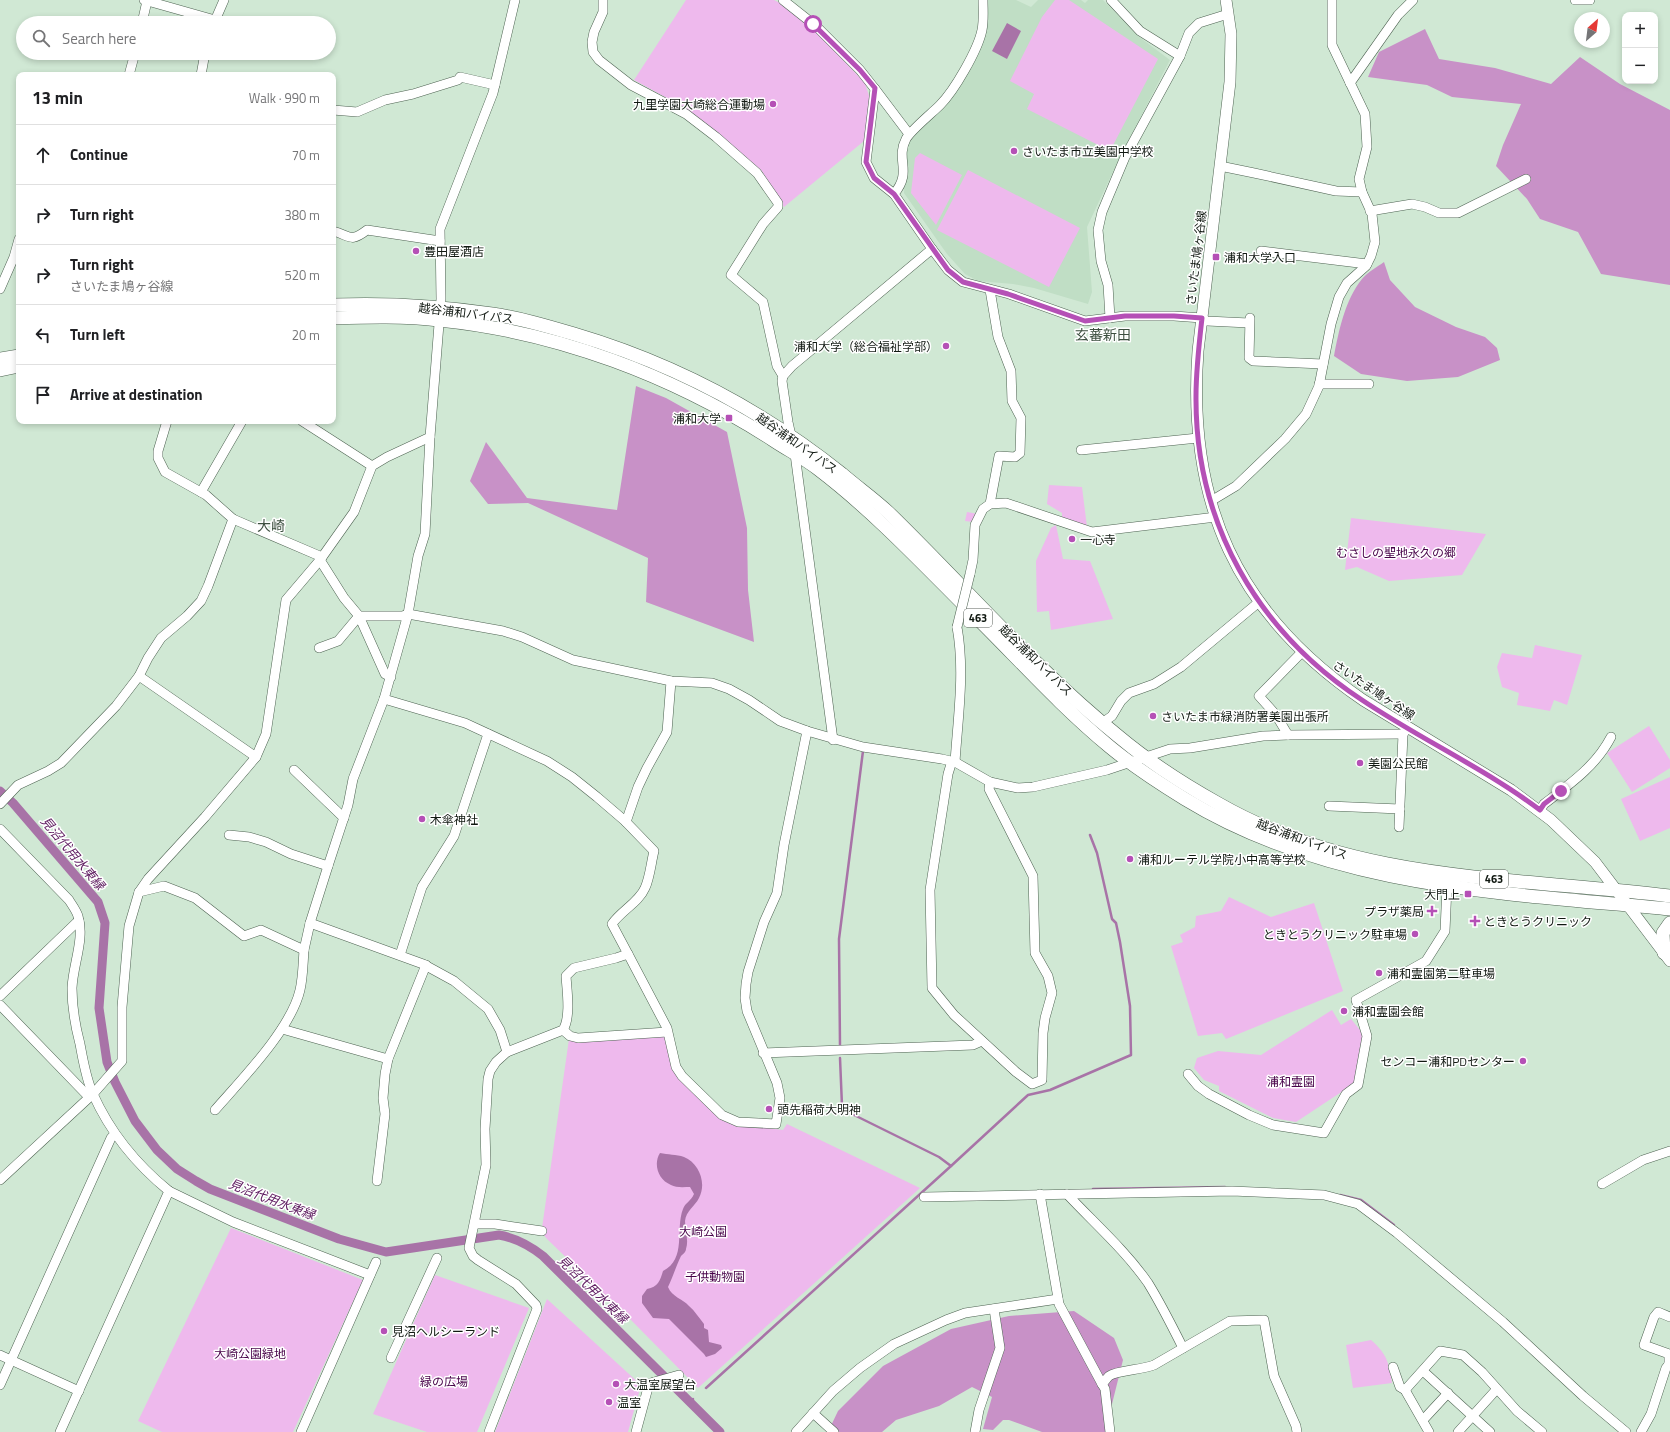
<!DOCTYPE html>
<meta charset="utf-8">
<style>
body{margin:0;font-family:"Titillium Web","Noto Sans JP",sans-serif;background:#f2f2f2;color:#202124}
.controls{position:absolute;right:12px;top:12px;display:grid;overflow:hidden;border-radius:8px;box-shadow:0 2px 6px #0003}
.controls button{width:36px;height:36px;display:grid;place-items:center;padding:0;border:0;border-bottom:1px solid #e0e0e0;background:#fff;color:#202124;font:20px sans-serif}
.compass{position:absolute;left:1574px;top:12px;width:36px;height:36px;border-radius:50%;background:#fff;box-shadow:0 2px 6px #0003;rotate:28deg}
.stop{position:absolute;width:12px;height:12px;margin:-9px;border:3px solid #b550b6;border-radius:50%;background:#fff}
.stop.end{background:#b550b6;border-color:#fff;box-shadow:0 1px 4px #0008}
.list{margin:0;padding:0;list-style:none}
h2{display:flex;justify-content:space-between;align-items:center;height:52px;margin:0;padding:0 16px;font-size:17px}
h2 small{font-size:13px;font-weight:400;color:#757577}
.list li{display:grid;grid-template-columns:26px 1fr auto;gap:12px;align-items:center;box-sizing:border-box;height:60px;padding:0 16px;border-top:1px solid #e0e0e0}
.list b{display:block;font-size:15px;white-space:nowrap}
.list p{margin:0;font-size:13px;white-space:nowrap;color:#757577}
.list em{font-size:13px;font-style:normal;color:#757577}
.icon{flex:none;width:22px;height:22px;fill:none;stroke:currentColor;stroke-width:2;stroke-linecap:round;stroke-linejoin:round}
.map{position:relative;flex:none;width:1670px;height:1432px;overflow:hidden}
.search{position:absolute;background:#fff;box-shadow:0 2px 6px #0003;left:16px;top:16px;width:320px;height:44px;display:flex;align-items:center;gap:10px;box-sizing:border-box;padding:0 14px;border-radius:22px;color:#757577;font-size:15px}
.panel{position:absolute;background:#fff;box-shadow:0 2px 6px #0003;left:16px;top:72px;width:320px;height:352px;border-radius:8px}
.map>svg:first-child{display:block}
</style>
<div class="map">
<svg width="1670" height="1432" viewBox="0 0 1670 1432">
<rect width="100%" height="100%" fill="#d0e8d4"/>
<polygon fill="#c0dec5" points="986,0 1016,0 1031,7 1038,0 1081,0 1085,3 1088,0 1103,0 1138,36 1170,60 1120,157 1087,227 1092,292 1088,304 1034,288 1013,284 978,281 965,274 947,254 904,193 906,146 981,43"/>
<g fill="#eeb9ed">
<polygon points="686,0 774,0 782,4 821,37 865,83 870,99 864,141 784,207 761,170 687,109 634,80"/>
<polygon points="1055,0 1069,0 1158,59 1110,151 1027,109 1034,94 1010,81 1042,17"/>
<polygon points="920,153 962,175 936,225 911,193 915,158"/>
<polygon points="968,170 1080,228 1049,287 937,230"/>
<polygon points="1049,485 1082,487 1087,527 1062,520 1062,513 1047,504"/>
<polygon points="967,512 978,514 973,522 965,521"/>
<polygon points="1351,518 1486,534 1462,575 1389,581 1357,567 1345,570"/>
<polygon points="1056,525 1063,559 1090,561 1113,619 1051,630 1049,611 1037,612 1036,561 1051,528"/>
<polygon points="1535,645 1582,655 1567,705 1554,700 1550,711 1517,705 1519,693 1502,687 1497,667 1502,653 1532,658"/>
<polygon points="1649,726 1670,760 1670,768 1632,792 1607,753"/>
<polygon points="1670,777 1670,828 1640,841 1621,799"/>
<polygon points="1229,897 1271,917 1314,903 1343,991 1226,1039 1222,1033 1198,1036 1171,946 1183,942 1180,935 1195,927 1196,916 1221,911"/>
<polygon points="1332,1010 1341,1025 1351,1019 1364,1035 1355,1083 1296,1122 1273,1118 1219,1091 1219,1086 1204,1080 1194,1068 1197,1058 1218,1051 1261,1055"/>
<polygon points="660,1034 666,1037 675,1068 738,1124 783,1130 787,1124 920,1188 698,1388 630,1319 547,1239 543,1234 542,1228 569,1039"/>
<polygon points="231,1228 363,1280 293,1432 162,1432 138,1421"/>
<polygon points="435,1275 529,1308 477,1432 427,1432 373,1414"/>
<polygon points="547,1299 641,1385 628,1432 495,1432"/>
<path d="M1371 1340C1387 1354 1389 1363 1392 1383L1353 1388 1346 1345Z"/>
</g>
<g fill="#c891c7">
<polygon points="1425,29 1439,59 1495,68 1551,84 1580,57 1620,84 1670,110 1670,285 1601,274 1578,232 1540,219 1527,199 1496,166 1503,145 1521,104 1452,97 1427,85 1368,77 1379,52"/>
<path d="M1384 262 1390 280 1415 307 1456 327 1485 337 1497 348 1500 360 1458 377 1407 381 1361 374 1334 356C1339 330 1345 300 1362 279 1368 272 1377 267 1384 262Z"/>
<polygon points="636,386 666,398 727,432 747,528 748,590 754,642 646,602 648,558 528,503 488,504 470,481 486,442 527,498 617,510"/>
<polygon points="1074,1311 1114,1338 1123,1360 1105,1432 1042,1432 1009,1420 1003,1420 993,1430 983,1429 992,1397 972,1387 939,1406 896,1420 882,1432 828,1432 838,1411 883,1366 951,1329 1009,1316"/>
</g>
<g fill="#a873a7">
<polygon points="1007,23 1021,31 1007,59 992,51"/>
<path d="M660 1153C668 1155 676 1154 684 1157 699 1163 707 1183 699 1198 695 1206 686 1211 685 1221 685 1230 689 1240 686 1249 686 1252 683 1254 681 1256 676 1266 673 1277 668 1287 672 1297 683 1299 689 1306 695 1311 699 1318 704 1324V1328L708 1330 709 1342 721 1345 722 1348 715 1354 706 1357 704 1354 669 1319 653 1318 642 1303V1296L647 1289C658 1287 660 1281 663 1271 687 1259 675 1229 683 1209 685 1203 691 1201 694 1194L690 1187C684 1187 676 1188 671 1185 658 1180 653 1164 660 1153Z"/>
</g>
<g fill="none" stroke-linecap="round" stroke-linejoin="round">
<g stroke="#a873a7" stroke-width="2.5">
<polyline points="840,1046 839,939 863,751"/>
<polyline points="951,1166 1028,1095 1050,1090 1131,1055 1130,1006 1120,942 1116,923 1112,919 1097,853 1090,835"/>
<polyline points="1093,1189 1225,1187"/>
<polyline points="1340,1195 1361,1200 1394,1225"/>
<polyline points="706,1388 951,1166 939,1157 844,1110 842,1106 840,1058"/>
<polyline points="689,1402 693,1399"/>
</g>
<path stroke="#a873a7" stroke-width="9" d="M0 791 13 803 98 902 105 923 99 1008 107 1062 115 1082 135 1121 157 1150 177 1169 196 1181 210 1189 339 1239 386 1252 499 1235C516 1238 529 1245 543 1256L720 1432"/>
<defs>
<g id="minor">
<polyline points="144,0 215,20"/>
<polyline points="603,0 603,12 594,32 592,42 593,52 599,60 631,85 686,114 716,137 757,173 778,203 778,207 763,224 731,275 763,302 777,366 783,376"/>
<polyline points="783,0 817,27 860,70 875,89 866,162 874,178 894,194 932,249 948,270 963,282 1009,294 1085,321 1125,316 1174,316 1202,318 1207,321 1249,323"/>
<polyline points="1111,0 1140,31 1180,56"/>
<polyline points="1575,0 1590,0"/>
<polyline points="142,23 147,1"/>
<polyline points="214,23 224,0"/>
<polyline points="129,75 135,53"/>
<polyline points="201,75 205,53"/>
<polyline points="1350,83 1398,15 1413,0"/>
<polyline points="875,89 909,134"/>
<polyline points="333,110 357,112 385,100 413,94 458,80 460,77 495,85"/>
<polyline points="1220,166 1254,173 1336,191 1362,192"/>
<path d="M894 194C913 171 895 160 906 139 910 131 932 113 940 105 954 91 978 50 982 30 984 20 983 10 983 0"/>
<polyline points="1370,211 1412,204 1425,207 1439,213 1458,213 1526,179"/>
<path d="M333 231C351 236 350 243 367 230L440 241"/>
<polyline points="1261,251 1367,264"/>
<polyline points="0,289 14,257 19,239"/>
<polyline points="1110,318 1108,285 1101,261 1098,230 1102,212 1125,157 1180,56 1189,33 1199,23 1228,14"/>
<polyline points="1250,318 1249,358 1253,361 1323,364"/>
<polyline points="1319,384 1369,384"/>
<polyline points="167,421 158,451 158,458 165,472 206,495 233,519 322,557"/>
<polyline points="302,421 372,466"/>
<polyline points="1081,450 1198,438"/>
<polyline points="201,492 242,421"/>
<polyline points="1211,501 1236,486 1285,439 1306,414 1319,386 1331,324 1339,297 1347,283 1366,266 1371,256 1375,242 1372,214 1362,192 1359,179 1367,147 1365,114 1332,45 1332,0"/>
<polyline points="990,504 999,456 1015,457 1020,453 1021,418 1012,401 1011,371 998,337 990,290"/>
<polyline points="320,560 344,598 359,616 403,616 408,614 503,631 522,637 573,660 671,681 712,683 729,689 749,700 780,721 807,731 863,747 942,759 955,762 990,782 1018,788 1033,787 1107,770 1170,749 1190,748 1263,736 1288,735 1403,734"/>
<polyline points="970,574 973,560 975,525 983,509 990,504 1006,503 1092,532 1216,517"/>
<polyline points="319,648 338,641 359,616 385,674 391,677"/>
<polyline points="139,676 256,757"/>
<path d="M384 699 465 723 547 761 572 777 597 797 625 821 654 851C651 863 650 877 645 888 639 902 621 911 612 924L628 954 616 958 574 968 566 976C567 991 571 1017 563 1030L507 1052 496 1062 490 1071 488 1079 485 1129 486 1165 469 1248 473 1256 478 1260 516 1284 536 1305 537 1309 489 1432"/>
<polyline points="1102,723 1112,716 1121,701 1129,693 1154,684 1181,667 1259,602"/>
<polyline points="1288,735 1276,715 1259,696 1302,652"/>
<polyline points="833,740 795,454 788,422 782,381 783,376 792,366 932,249"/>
<polyline points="952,761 948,774 930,890 932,988 954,1015 1016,1072 1032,1084 1042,1080 1043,1033 1045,1018 1052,993 1048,976 1035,953 1033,876 989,789 990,782"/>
<path d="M955 762C958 717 965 671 957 627"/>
<polyline points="294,770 344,818"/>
<polyline points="0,804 18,785 48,771 61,763 116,706 139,676 148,658 161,638 187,616 201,601 208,586 233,519"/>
<polyline points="1329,806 1400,809"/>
<path d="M1540 810 1544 804C1570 784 1596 766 1611 737"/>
<polyline points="626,822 638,787 647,768 667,732 671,681"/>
<polyline points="1399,827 1403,734 1406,730"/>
<path d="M0 829 69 900C72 905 76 910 78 916 85 939 73 964 72 988 72 1007 75 1025 80 1044 83 1060 86 1079 93 1094 110 1132 137 1165 169 1191L60 1432"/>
<polyline points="229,835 249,837 266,842 291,854 328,866"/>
<polyline points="139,892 164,886 195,898 244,936 261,930 304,950 310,923 328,866 348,805 353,779 384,699 408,614 418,556 425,534 430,437"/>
<polyline points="310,923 423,964 454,981 488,1009 500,1030 507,1052"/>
<polyline points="628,954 667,1028 676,1067 682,1076 722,1115 738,1122 776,1124 780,1098 777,1083 747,1011 745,998 746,984 748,972 764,922 777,893 784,845 807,731"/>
<polyline points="400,955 422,887 454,836 488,734"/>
<polyline points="0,996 76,923 79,921"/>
<polyline points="0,1005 89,1097"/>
<polyline points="282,1029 388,1059"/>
<polyline points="563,1030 570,1036 578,1038 667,1032"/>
<polyline points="763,1053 973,1045 982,1041"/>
<polyline points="1188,1074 1198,1086 1209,1094 1249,1115 1273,1125 1324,1133 1346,1094 1358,1085 1367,1036 1356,1000 1426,961 1445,931 1447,886"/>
<path d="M215 1110C242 1079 291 1029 300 990 303 977 303 963 304 950"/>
<polyline points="0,1180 93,1094 122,1061 122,1007 129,926 139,892 148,879 205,817 256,757 266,734 286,600 320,560 354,512 372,466 387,457 430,437 441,299 440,229 493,93 515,0"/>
<polyline points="377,1181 385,1114 383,1098 385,1074 388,1059 426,965"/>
<polyline points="1602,1184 1643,1160 1670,1151"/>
<polyline points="169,1191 233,1222 370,1275"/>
<polyline points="1040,1194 1059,1304 1102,1384 1105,1389 1110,1432"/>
<path d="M1067 1194C1094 1223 1125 1250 1148 1283 1161 1304 1172 1326 1183 1348"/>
<polyline points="924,1197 1232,1191 1324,1195 1358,1204 1397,1233 1503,1322 1583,1396 1626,1432"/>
<polyline points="477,1224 495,1224 542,1231"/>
<polyline points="0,1355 79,1391"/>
<polyline points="391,1358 437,1258"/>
<polyline points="1669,1363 1669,1354 1644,1345 1654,1317 1658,1312 1670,1317"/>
<polyline points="1393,1367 1400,1387 1405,1390 1429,1432"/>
<polyline points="1423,1371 1490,1432"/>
<path d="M1102 1384C1104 1382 1107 1378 1109 1376 1117 1370 1142 1370 1154 1365L1230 1321 1264 1320 1274 1376 1296 1426 1297 1432"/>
<polyline points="0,1385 111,1138 115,1134"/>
<polyline points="1405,1390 1440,1351 1463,1355 1482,1372 1517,1411 1542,1432"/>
<polyline points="813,1413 834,1432"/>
<polyline points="1423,1420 1448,1393"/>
<polyline points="301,1432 376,1262"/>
<polyline points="636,1432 649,1384 654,1382 679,1375"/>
<polyline points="796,1432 833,1391 860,1368 894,1344 946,1320 965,1313 1058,1299"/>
<polyline points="975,1432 979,1410 1000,1348 994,1309"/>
<polyline points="1458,1432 1496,1390"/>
<polyline points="1641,1432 1651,1414 1666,1368 1670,1363"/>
</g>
<path id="major" d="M1226 0 1231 34 1230 82 1198 351C1187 503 1236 613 1363 700L1511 790 1551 820 1595 862 1670 961"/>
<g id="highway">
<path d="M333 305C386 303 440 306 492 314 520 318 547 326 574 334 672 363 762 410 842 474 857 487 874 499 889 513 965 587 1035 669 1118 736 1149 762 1183 784 1219 804 1357 883 1517 877 1670 896"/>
<path d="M333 318C368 317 404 316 439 320 558 332 673 376 773 440 788 450 804 458 818 469 872 510 920 561 968 609 1015 655 1059 705 1110 747 1133 766 1159 783 1185 799 1331 888 1504 893 1670 909"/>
<polyline points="0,359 19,356"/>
<polyline points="0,370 19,366"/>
<polyline points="1664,953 1663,933 1670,923"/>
</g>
</defs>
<use href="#minor" stroke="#4e6352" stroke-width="10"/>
<use href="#major" stroke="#4e6352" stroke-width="12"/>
<use href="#highway" stroke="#4e6352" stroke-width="14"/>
<use href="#minor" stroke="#fff" stroke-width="9"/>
<use href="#major" stroke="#fff" stroke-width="11"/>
<use href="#highway" stroke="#fff" stroke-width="13"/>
<defs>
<polyline id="minor-bridge" points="957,627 970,574"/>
</defs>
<use href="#minor-bridge" stroke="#4e6352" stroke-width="10" stroke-linecap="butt"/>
<use href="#minor-bridge" stroke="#fff" stroke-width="9"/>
</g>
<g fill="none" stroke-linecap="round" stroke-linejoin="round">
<path stroke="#b550b6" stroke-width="5" d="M813 24 860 70 875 88 866 162 874 178 894 194 948 270 963 282 1008 294 1085 321 1125 316H1174L1202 318C1199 344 1196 370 1196 396 1195 523 1257 631 1362 700 1420 739 1484 768 1540 810L1544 804 1561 791"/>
</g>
<g fill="#b550b6" stroke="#fff" stroke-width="1.5">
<circle cx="773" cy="104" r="4"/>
<circle cx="1014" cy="151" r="4"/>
<circle cx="416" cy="251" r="4"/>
<rect x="1212" y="253" width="8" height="8" rx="2"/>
<circle cx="946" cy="346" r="4"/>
<rect x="725" y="414" width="8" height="8" rx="2"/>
<circle cx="1072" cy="539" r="4"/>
<circle cx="1153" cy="716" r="4"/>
<circle cx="1360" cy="763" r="4"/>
<circle cx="422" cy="819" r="4"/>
<circle cx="1130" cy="859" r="4"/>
<rect x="1464" y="890" width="8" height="8" rx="2"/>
<path d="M1430 905h4v4h4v4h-4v4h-4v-4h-4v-4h4z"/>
<path d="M1473 915h4v4h4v4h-4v4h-4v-4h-4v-4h4z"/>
<circle cx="1415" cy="934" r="4"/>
<circle cx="1379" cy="973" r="4"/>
<circle cx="1344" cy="1011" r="4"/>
<circle cx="1523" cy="1061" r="4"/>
<circle cx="769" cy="1109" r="4"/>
<circle cx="384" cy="1331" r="4"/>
<circle cx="616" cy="1384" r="4"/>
<circle cx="609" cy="1402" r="4"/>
</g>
<g text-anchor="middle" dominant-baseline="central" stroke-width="3" stroke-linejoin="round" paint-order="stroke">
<g fill="#fff" stroke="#585e59" stroke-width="1">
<rect x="964" y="609" width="28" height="18" rx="3"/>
<rect x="1480" y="870" width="28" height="18" rx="3"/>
</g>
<g font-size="11" font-weight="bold" fill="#111912">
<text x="978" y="618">463</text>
<text x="1494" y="879">463</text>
</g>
<g font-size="12" fill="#111912" stroke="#fff" text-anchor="start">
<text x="765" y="104" text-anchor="end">九里学園大崎総合運動場</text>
<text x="1022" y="151">さいたま市立美園中学校</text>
<text x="424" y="251">豊田屋酒店</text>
<text x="1224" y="257">浦和大学入口</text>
<text x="938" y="346" text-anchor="end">浦和大学（総合福祉学部）</text>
<text x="721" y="418" text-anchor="end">浦和大学</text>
<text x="1080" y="539">一心寺</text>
<text x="1161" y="716">さいたま市緑消防署美園出張所</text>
<text x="1368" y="763">美園公民館</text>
<text x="430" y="819">木傘神社</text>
<text x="1138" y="859">浦和ルーテル学院小中高等学校</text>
<text x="1460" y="894" text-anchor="end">大門上</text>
<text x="1424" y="911" text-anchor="end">プラザ薬局</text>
<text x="1484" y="921">ときとうクリニック</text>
<text x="1407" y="934" text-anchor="end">ときとうクリニック駐車場</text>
<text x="1387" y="973">浦和霊園第二駐車場</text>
<text x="1352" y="1011">浦和霊園会館</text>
<text x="1515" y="1061" text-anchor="end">センコー浦和PDセンター</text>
<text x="777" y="1109">頭先稲荷大明神</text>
<text x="392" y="1331">見沼ヘルシーランド</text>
<text x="624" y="1384">大温室展望台</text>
<text x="617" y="1402">温室</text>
</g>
<g font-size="12" fill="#111912" stroke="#fff">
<text transform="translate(1196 258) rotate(-83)">さいたま鳩ヶ谷線</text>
<text transform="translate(466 313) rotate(7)">越谷浦和バイパス</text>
<text transform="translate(797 443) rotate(35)">越谷浦和バイパス</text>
<text transform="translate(1036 660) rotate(44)">越谷浦和バイパス</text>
<text transform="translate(1374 690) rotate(34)">さいたま鳩ヶ谷線</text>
<text transform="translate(1302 839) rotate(20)">越谷浦和バイパス</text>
</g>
<g font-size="12" fill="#470249" stroke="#fff">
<text x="1396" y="552">むさしの聖地永久の郷</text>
<text x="1291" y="1081">浦和霊園</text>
<text x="703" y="1231">大崎公園</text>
<text x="715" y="1276">子供動物園</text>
<text x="250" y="1353">大崎公園緑地</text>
<text x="444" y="1381">緑の広場</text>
</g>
<g font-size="13" font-style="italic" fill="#622164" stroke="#fff">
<text transform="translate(73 853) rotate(50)">見沼代用水東縁</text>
<text transform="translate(272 1199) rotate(21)">見沼代用水東縁</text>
<text transform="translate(593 1289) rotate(44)">見沼代用水東縁</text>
</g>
<g font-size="14" fill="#3b4e3e" stroke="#fff">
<text x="1103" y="334">玄蕃新田</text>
<text x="271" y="525">大崎</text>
</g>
</g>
</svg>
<div class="controls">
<button>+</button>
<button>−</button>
</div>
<svg class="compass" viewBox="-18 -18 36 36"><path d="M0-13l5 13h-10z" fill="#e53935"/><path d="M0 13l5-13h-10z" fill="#757577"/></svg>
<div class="stop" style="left:813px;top:24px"></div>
<div class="stop end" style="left:1561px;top:791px"></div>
<div class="search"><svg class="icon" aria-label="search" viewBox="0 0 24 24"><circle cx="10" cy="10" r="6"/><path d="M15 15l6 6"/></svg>Search here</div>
<section class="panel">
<h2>13 min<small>Walk · 990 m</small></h2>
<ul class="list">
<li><svg class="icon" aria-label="ahead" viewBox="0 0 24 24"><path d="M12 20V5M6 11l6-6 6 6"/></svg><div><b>Continue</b></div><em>70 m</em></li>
<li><svg class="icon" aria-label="right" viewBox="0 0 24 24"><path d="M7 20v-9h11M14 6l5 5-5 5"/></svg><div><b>Turn right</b></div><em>380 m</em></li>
<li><svg class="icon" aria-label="right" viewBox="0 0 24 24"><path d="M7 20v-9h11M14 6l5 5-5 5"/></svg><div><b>Turn right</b><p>さいたま鳩ヶ谷線</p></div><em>520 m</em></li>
<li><svg class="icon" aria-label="left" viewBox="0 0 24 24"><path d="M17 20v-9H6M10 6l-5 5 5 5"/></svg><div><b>Turn left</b></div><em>20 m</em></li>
<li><svg class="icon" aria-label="arrive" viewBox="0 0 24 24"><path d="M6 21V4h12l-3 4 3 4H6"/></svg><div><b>Arrive at destination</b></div></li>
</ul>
</section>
</div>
